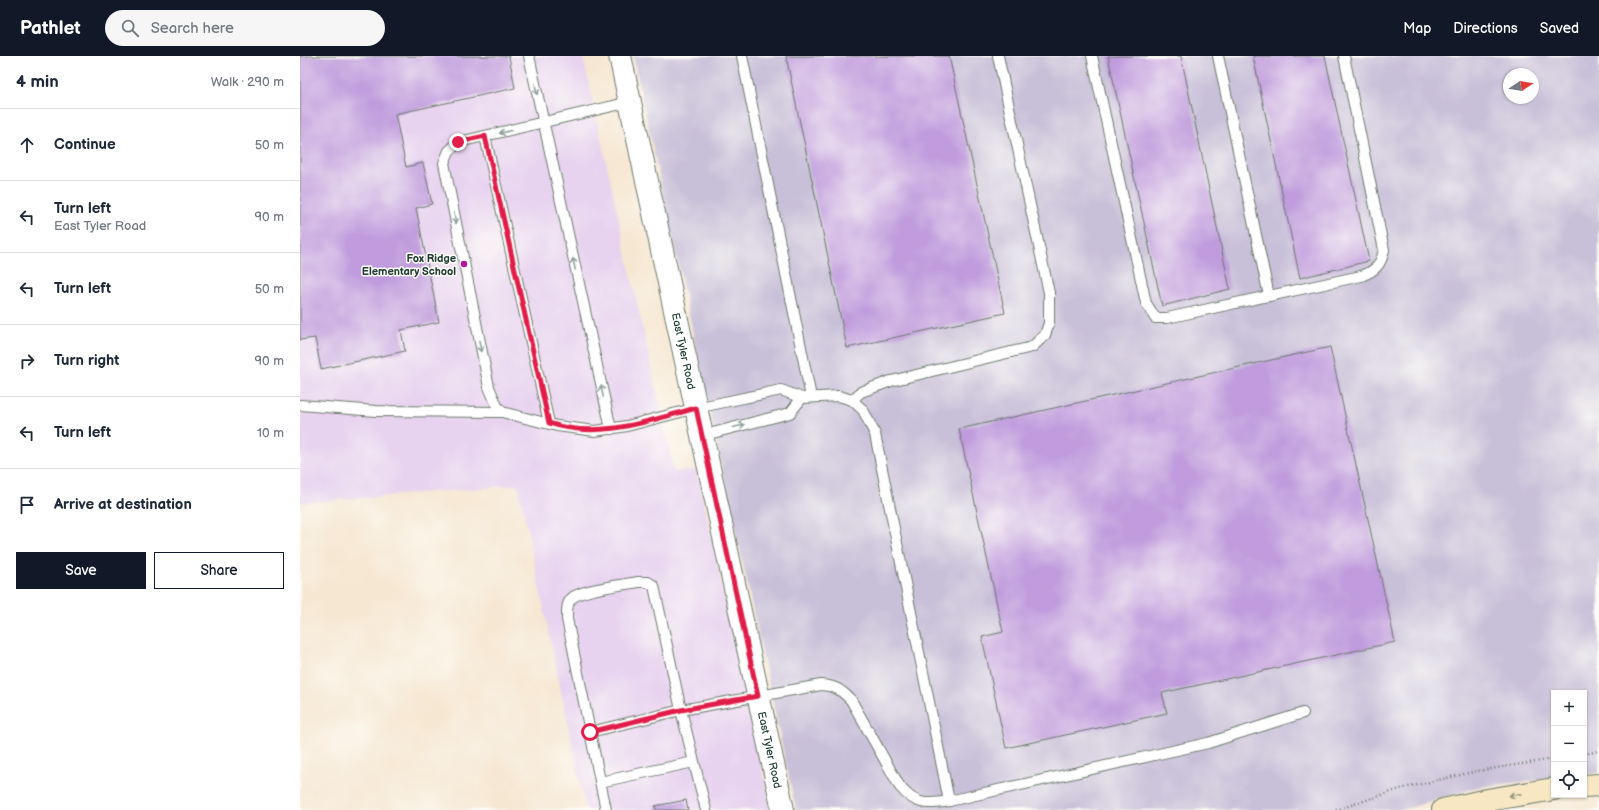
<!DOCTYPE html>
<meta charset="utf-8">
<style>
body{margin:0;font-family:"Balsamiq Sans",sans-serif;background:#f6f6f7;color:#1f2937}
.controls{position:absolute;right:12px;bottom:12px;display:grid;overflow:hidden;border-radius:0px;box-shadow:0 1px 3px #0004}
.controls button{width:36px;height:36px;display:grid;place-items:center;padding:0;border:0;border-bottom:1px solid #e0e1e3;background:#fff;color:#1f2937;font:20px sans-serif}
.compass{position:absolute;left:1203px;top:12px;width:36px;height:36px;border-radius:50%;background:#fff;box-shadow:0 1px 3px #0004;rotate:78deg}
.stop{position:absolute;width:12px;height:12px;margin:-9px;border:3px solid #e11d48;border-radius:50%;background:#fff}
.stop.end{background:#e11d48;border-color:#fff;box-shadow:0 1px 4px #0008}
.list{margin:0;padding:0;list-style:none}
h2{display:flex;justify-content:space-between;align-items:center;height:52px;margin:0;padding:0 16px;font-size:17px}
h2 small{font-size:13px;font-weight:400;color:#747a83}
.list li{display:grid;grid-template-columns:26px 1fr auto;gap:12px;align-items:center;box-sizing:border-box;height:72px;padding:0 16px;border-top:1px solid #e0e1e3}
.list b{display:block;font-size:15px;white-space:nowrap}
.list p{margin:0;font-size:13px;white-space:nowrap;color:#747a83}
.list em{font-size:13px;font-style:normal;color:#747a83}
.actions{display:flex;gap:8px;padding:12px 16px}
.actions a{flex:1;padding:9px 0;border:1px solid #111827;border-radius:0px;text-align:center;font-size:14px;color:#111827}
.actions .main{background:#111827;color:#fff}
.icon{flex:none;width:22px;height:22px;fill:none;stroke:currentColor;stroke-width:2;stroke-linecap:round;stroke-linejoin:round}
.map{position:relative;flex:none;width:1299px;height:754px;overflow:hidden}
header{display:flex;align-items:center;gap:24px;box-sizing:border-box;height:56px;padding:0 20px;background:#111827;color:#fff}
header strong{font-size:19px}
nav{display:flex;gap:22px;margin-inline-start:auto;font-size:14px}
.search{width:280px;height:36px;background:#f6f6f7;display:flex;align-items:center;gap:10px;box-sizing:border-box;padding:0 14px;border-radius:22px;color:#747a83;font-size:15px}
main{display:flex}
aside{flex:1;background:#fff}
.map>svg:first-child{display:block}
</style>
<header>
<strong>Pathlet</strong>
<div class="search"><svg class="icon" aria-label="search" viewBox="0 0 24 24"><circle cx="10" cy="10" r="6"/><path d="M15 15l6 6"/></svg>Search here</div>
<nav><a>Map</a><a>Directions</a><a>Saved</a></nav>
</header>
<main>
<aside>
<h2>4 min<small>Walk · 290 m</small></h2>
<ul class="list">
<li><svg class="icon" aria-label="ahead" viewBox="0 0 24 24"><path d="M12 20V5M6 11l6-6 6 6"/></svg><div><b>Continue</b></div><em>50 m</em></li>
<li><svg class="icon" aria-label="left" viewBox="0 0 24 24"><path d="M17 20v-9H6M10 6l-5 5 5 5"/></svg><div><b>Turn left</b><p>East Tyler Road</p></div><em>90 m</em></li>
<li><svg class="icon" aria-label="left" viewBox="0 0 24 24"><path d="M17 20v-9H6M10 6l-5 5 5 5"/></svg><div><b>Turn left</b></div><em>50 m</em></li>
<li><svg class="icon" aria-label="right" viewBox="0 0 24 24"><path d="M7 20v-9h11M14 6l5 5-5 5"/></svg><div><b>Turn right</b></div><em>90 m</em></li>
<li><svg class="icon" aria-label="left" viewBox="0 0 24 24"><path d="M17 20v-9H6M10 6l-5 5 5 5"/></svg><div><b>Turn left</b></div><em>10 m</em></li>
<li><svg class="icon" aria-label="arrive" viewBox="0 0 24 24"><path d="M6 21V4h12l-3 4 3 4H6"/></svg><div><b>Arrive at destination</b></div></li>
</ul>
<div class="actions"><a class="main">Save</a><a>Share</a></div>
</aside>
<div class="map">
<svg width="1299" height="754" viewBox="0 0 1299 754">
<rect width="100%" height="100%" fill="#fdfcf7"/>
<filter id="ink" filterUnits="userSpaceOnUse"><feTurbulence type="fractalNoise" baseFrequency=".025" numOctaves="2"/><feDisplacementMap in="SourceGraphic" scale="8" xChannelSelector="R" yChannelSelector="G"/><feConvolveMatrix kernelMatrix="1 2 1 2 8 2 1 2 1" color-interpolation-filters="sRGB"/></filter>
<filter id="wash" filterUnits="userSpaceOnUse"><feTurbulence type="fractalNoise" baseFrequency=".012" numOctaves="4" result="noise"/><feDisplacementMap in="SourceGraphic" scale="16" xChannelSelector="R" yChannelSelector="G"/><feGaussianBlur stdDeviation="0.9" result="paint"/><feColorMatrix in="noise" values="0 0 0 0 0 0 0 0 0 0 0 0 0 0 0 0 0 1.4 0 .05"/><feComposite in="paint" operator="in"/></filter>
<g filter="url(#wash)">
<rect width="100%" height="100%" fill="#f6e7d2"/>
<polygon fill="#e7d2ef" points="0,0 283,0 374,415 397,414 471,754 286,754 218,429 0,447"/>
<path fill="#c8bfd8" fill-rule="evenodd" d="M333 0H1299V717L1284 718V637H1254V722L1178 731 1102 754H496ZM1209 18H1233V42H1209Z"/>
<g id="blocks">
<g fill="#c09bdd">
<polygon points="0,0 209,0 215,32 95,58 106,111 123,107 132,148 116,152 139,266 101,274 105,295 21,313 15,282 0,284"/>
<polygon points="486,0 649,0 705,257 547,292"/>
<polygon points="808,0 881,0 930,233 862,250"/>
<polygon points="953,0 1025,0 1069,205 1000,222"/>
<polygon points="1030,291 1095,586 862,637 867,657 706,692 682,581 703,576 659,373"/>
<polygon points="386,744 388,754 356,754 355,750"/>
</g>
</g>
</g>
<g filter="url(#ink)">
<use href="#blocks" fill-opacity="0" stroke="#6a786b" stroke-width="1"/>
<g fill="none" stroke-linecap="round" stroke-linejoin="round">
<defs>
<g id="service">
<polyline points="229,0 311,373"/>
<polyline points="442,0 511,341"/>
<path d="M792 0 846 247 855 262H867L1061 220C1075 215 1081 209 1084 194L1044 0"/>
<polyline points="918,0 969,240"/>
<polyline points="330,46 159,86 149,95 144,107 189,331 197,350 202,356 257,370 295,375 327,370 396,352 481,334 502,342 539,340 552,344 563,354 575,378 649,745"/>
<polyline points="185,80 249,367"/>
<polyline points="552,344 561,336 591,325 732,291 745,279 749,267 749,237 698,0"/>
<polyline points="0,349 76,355 202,356"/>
<polyline points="401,380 490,357 502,342"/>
<path d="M290 676 381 654 354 530 348 526H338C323 529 282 533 272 542 266 547 267 556 267 563L306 754"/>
<polyline points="300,726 394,706"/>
<path d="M406 754 381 654 521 629C536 630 541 634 551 644L600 731C615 749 627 749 649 745L908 687 1003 657"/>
</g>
<g id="tertiary">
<path id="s1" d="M320 0 483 754"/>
</g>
<g id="secondary">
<polyline points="1284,730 1299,729"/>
<polyline points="1143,754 1187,744 1254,733"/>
</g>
</defs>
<use href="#service" stroke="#6a786b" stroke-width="12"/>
<use href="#tertiary" stroke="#6a786b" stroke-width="24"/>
<use href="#secondary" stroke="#6a786b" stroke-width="24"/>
<g stroke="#6a786b" stroke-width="2.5" stroke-dasharray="1 3" stroke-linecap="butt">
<polyline points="1284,698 1299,695"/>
<polyline points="1036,754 1100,733 1177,715 1254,703"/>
</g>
<use href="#service" stroke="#fff" stroke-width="10"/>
<use href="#tertiary" stroke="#fff" stroke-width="22"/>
<use href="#secondary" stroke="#f7e8c3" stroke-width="22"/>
</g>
<defs><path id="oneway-shaft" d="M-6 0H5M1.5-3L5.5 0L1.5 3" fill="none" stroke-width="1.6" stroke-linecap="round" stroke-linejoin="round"/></defs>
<g stroke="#8f9e9a">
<use href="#oneway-shaft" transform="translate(236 33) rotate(78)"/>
<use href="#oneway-shaft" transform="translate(205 76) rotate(166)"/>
<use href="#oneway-shaft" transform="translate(155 162) rotate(79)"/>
<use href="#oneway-shaft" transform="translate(274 208) rotate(-102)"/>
<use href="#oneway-shaft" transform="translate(180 290) rotate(79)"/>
<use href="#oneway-shaft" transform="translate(302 335) rotate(-102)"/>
<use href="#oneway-shaft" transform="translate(439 370) rotate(-14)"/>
</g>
<use stroke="#8b927c" href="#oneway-shaft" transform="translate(1215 739) rotate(171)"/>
</g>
<g fill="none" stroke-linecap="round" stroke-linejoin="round" filter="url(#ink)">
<path stroke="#e11d48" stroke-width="5" d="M158 86 185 80 249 367C298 384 348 365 396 352L458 640 381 654 290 676"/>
</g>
<circle fill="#b5179e" stroke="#fdfcf7" stroke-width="1.5" cx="164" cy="208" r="4"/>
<g text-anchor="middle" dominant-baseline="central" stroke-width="3" stroke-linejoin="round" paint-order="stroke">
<g font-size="11" font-weight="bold" fill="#1f3d34" stroke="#fdfcf7" text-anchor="end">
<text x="156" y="202">Fox Ridge<tspan x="156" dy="13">Elementary School</tspan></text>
</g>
<g font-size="11" fill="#1f3d34" stroke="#fdfcf7">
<text stroke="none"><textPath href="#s1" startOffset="302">East Tyler Road</textPath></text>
<text stroke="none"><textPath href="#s1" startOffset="710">East Tyler Road</textPath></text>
</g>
</g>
</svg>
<div class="controls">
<button>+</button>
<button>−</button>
<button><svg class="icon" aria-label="locate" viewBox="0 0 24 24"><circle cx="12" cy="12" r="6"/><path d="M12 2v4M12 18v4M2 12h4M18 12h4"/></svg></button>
</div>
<svg class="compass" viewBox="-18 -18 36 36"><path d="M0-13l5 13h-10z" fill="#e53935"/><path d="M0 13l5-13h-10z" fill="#747a83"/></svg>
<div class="stop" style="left:290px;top:676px"></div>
<div class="stop end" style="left:158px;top:86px"></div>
</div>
</main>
